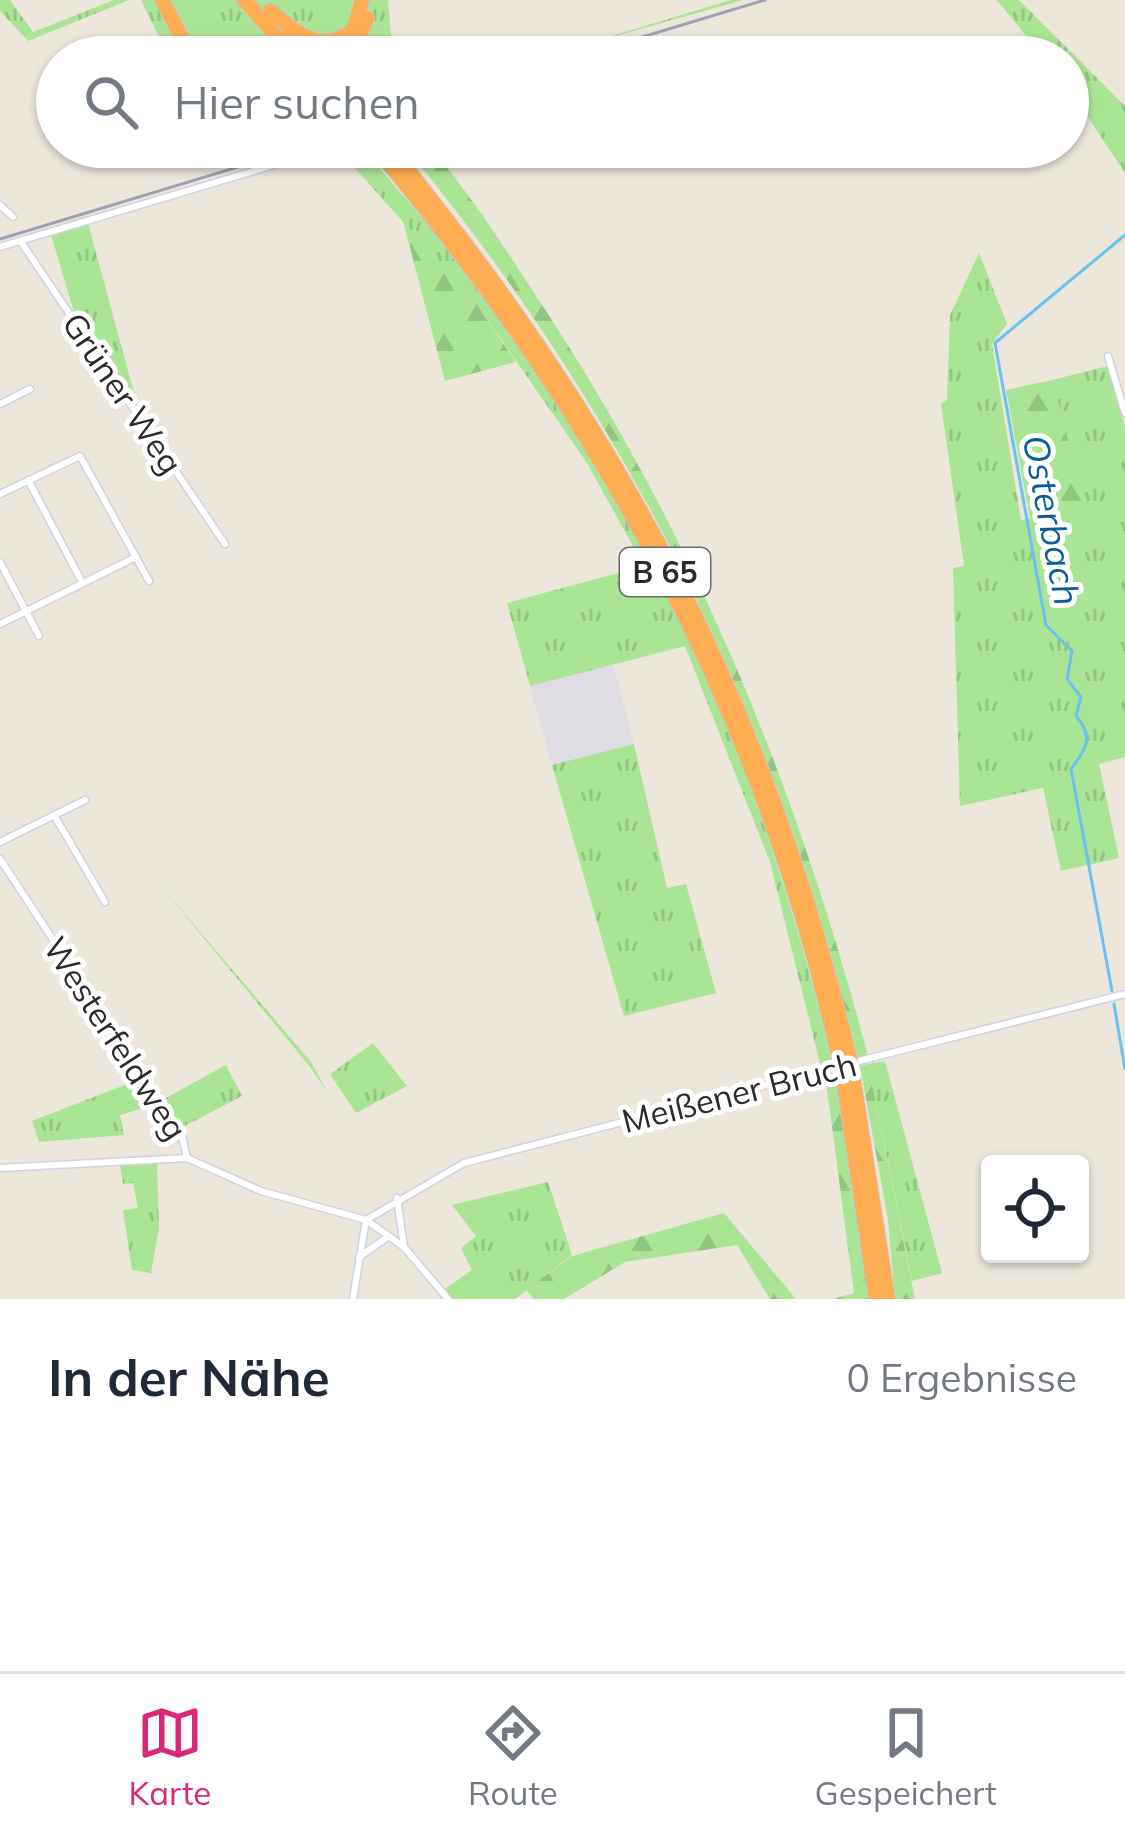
<!DOCTYPE html>
<html lang="de">
<meta charset="utf-8">
<style>
body{margin:0;font-family:Mulish,sans-serif;background:#f6f6f7;color:#1f2937}
.controls{position:absolute;right:36px;bottom:36px;display:grid;overflow:hidden;border-radius:12px;box-shadow:0 3px 9px #0004}
.controls button{width:108px;height:108px;display:grid;place-items:center;padding:0;border:0;border-bottom:3px solid #e0e1e3;background:#fff;color:#1f2937;font:60px sans-serif}
.list{margin:0;padding:0;list-style:none}
h2{display:flex;justify-content:space-between;align-items:center;height:156px;margin:0;padding:0 48px;font-size:51px}
h2 small{font-size:39px;font-weight:400;color:#747a83}
.icon{flex:none;width:66px;height:66px;fill:none;stroke:currentColor;stroke-width:2;stroke-linecap:round;stroke-linejoin:round}
.map{position:relative;flex:none;width:1125px;height:1299px;overflow:hidden}
.search{position:absolute;background:#fff;box-shadow:0 3px 9px #0004;left:36px;right:36px;top:36px;height:132px;display:flex;align-items:center;gap:30px;box-sizing:border-box;padding:0 42px;border-radius:66px;color:#747a83;font-size:45px}
.sheet{height:372px;background:#fff}
nav{display:flex;justify-content:space-around;align-items:center;box-sizing:border-box;height:168px;border-top:3px solid #e0e1e3;background:#fff;font-size:33px;color:#747a83}
nav a{display:grid;justify-items:center;gap:6px}
nav .on{color:#db2777}
.map>svg:first-child{display:block}
</style>
<div class="map">
<svg width="1125" height="1299" viewBox="0 0 1125 1299">
<defs>
<pattern id="grass-tufts" width="24" height="20" patternUnits="userSpaceOnUse" patternTransform="scale(3)"><rect width="24" height="20" fill="#aae596"/><path d="M3 7l-1-3M5 7V3M7 7l1-3M15 17l-1-3M17 17v-4M19 17l1-3" fill="none" stroke="#92c581"/></pattern>
<pattern id="forest-firs" width="22" height="20" patternUnits="userSpaceOnUse" patternTransform="scale(3)"><rect width="22" height="20" fill="#aae596"/><path d="M5 1l3.5 6h-7zM16 11l3.5 6h-7z" fill="#92c581"/></pattern>
</defs>
<rect width="100%" height="100%" fill="#ece6db"/>
<polygon fill="#dfdce4" points="613,664 634,744 552,765 530,686"/>
<g fill="url(#grass-tufts)">
<polygon points="0,0 10,0 33,32 114,0 129,0 28,41 0,11"/>
<polygon points="141,0 388,0 393,57 169,57"/>
<polygon points="731,0 743,0 542,57"/>
<polygon points="997,0 1019,0 1125,106 1125,173 1068,87 1068,57 1043,57"/>
<path d="M345 147H361C403 196 446 243 486 294 660 518 767 791 833 1064L821 1067 770 862 685 646 530 686 507 603 644 566 587 463 476 303 344 156Z"/>
<polygon points="86,216 133,389 138,408 74,312 49,228"/>
<polygon points="979,253 1007,324 992,344 1021,520 1086,509 1052,380 1108,366 1125,428 1125,757 1099,764 1119,858 1061,871 1043,788 960,806 953,568 964,566 941,403 947,400 950,315"/>
<polygon points="634,744 667,888 686,884 716,993 624,1016 552,765"/>
<polygon points="160,885 311,1062 328,1093 311,1068"/>
<polygon points="373,1043 407,1086 356,1113 330,1074"/>
<polygon points="885,1061 942,1273 912,1281 868,1064"/>
<polygon points="226,1065 242,1096 181,1128 162,1100"/>
<polygon points="140,1079 156,1104 120,1115 124,1135 39,1142 32,1121"/>
<polygon points="157,1162 159,1228 151,1273 132,1270 123,1210 138,1208 133,1183 123,1184 120,1165"/>
<polygon points="548,1182 572,1255 515,1299 452,1299 445,1289 472,1270 461,1248 476,1236 452,1205"/>
</g>
<g fill="url(#forest-firs)">
<path d="M405 147H430C474 198 509 255 546 311 697 542 798 790 868 1056L857 1058C780 721 626 414 405 147Z"/>
<polygon points="403,221 476,303 516,362 445,381"/>
<polygon points="1052,380 1087,509 1030,519 1006,390"/>
<polygon points="868,1064 915,1299 895,1299 888,1220 860,1066"/>
<polygon points="835,1072 869,1299 833,1299 854,1293 825,1074"/>
<polygon points="724,1213 796,1299 770,1299 737,1245 625,1262 564,1299 534,1299 526,1290 572,1256"/>
</g>
<g fill="none" stroke-linecap="round" stroke-linejoin="round">
<g stroke="#6bc2f2" stroke-width="3">
<path d="M1112 991 1071 769C1085 751 1095 737 1076 716L1081 697 1067 679 1072 651 1046 625 995 343 1125 235"/>
<polyline points="1114,1004 1125,1069"/>
</g>
<defs>
<g id="street">
<polyline points="0,205 13,217"/>
<polyline points="21,242 225,544"/>
<polyline points="0,247 334,147"/>
<polyline points="1108,356 1125,413"/>
<polyline points="0,404 30,389"/>
<polyline points="28,480 82,582"/>
<polyline points="0,494 80,456 149,581"/>
<polyline points="0,562 39,636"/>
<polyline points="0,624 136,557"/>
<polyline points="54,815 105,902"/>
<polyline points="0,842 85,800"/>
<polyline points="0,859 182,1136 187,1158"/>
<polyline points="851,1063 1125,994"/>
<polyline points="0,1168 187,1158 261,1191 366,1220 404,1247 448,1299"/>
<polyline points="397,1198 404,1247"/>
<polyline points="366,1220 464,1163 839,1066"/>
<polyline points="359,1257 389,1236"/>
<polyline points="353,1299 366,1220"/>
</g>
<g id="highway">
<polyline points="162,0 192,57"/>
<polyline points="244,0 295,57"/>
<path d="M270 11C298 32 322 58 354 28L362 0"/>
<polyline points="289,33 309,57"/>
<polyline points="351,57 367,18"/>
<path d="M375 147C602 419 760 706 838 1054"/>
<path d="M389 147C619 427 764 698 848 1052"/>
<polyline points="853,1077 888,1299"/>
<polyline points="843,1078 876,1299"/>
</g>
</defs>
<use href="#street" stroke="#d0d2e3" stroke-width="9"/>
<use href="#highway" stroke="#c8c8c8" stroke-width="16"/>
<use href="#street" stroke="#fff" stroke-width="6"/>
<use href="#highway" stroke="#ffad53" stroke-width="14"/>
<g stroke="#9e9fb5" stroke-width="3">
<polyline points="576,57 765,0"/>
<polyline points="0,239 304,147"/>
</g>
<defs>
<g id="highway-bridge">
<polyline points="848,1052 853,1077"/>
<polyline points="838,1054 843,1078"/>
</g>
</defs>
<use href="#highway-bridge" stroke="#c8c8c8" stroke-width="16" stroke-linecap="butt"/>
<use href="#highway-bridge" stroke="#ffad53" stroke-width="14"/>
</g>
<g text-anchor="middle" dominant-baseline="central" stroke-width="10" stroke-linejoin="round" paint-order="stroke">
<rect fill="#fff" stroke="#6a6a6a" stroke-width="3" x="620" y="548" width="90" height="48" rx="9"/>
<g font-size="30" font-weight="bold" fill="#2a2a2a">
<text x="665" y="572">B 65</text>
</g>
<g font-size="33" fill="#2a2a2a" stroke="#fff">
<text transform="translate(123 393) rotate(56)">Grüner Weg</text>
<text transform="translate(116 1038) rotate(57)">Westerfeldweg</text>
<text transform="translate(739 1092) rotate(-14)">Meißener Bruch</text>
</g>
<g font-size="36" font-style="italic" fill="#0a5e9e" stroke="#fff">
<text transform="translate(1052 520) rotate(79)">Osterbach</text>
</g>
</g>
</svg>
<div class="controls">
<button><svg class="icon" aria-label="locate" viewBox="0 0 24 24"><circle cx="12" cy="12" r="6"/><path d="M12 2v4M12 18v4M2 12h4M18 12h4"/></svg></button>
</div>
<div class="search"><svg class="icon" aria-label="search" viewBox="0 0 24 24"><circle cx="10" cy="10" r="6"/><path d="M15 15l6 6"/></svg>Hier suchen</div>
</div>
<section class="sheet">
<h2>In der Nähe<small>0 Ergebnisse</small></h2>
<ul class="list">
</ul>
</section>
<nav>
<a class="on"><svg class="icon" aria-label="map" viewBox="0 0 24 24"><path d="M3 6l6-2 6 2 6-2v14l-6 2-6-2-6 2zM9 4v14M15 6v14"/></svg>Karte</a>
<a><svg class="icon" aria-label="directions" viewBox="0 0 24 24"><path d="M12 3l9 9-9 9-9-9zM9 14v-3h6M13 9l2 2-2 2"/></svg>Route</a>
<a><svg class="icon" aria-label="saved" viewBox="0 0 24 24"><path d="M7 4h10v16l-5-4-5 4z"/></svg>Gespeichert</a>
</nav>
